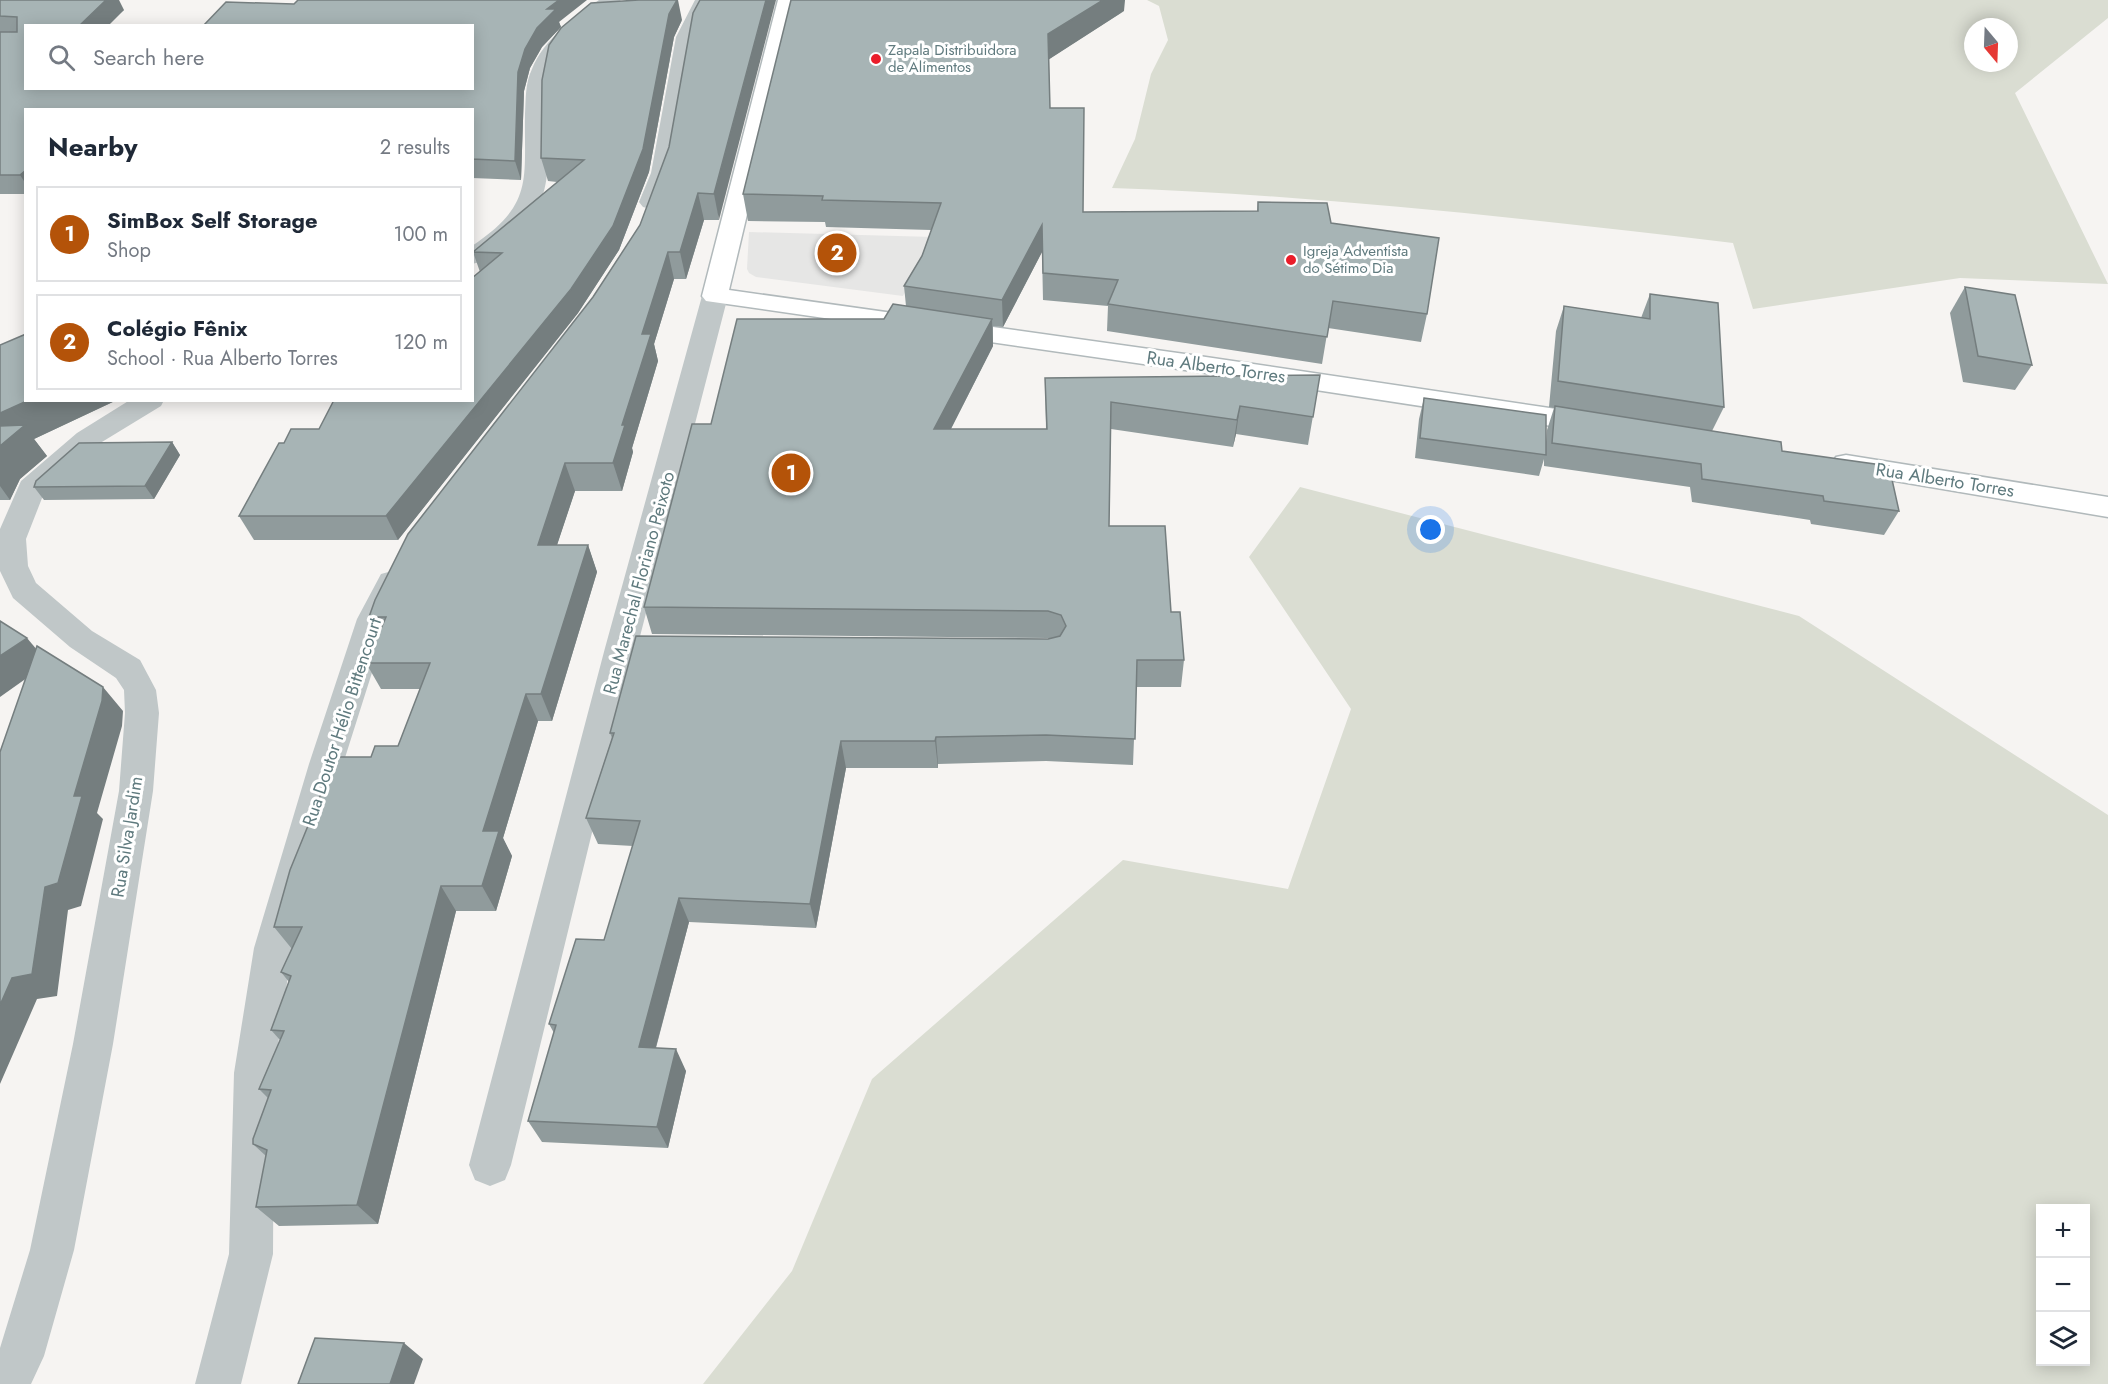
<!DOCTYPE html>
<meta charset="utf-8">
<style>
body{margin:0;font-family:Jost,sans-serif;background:#f6f6f7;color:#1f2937}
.controls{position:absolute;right:18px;bottom:18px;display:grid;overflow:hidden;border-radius:0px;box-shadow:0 3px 15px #0003}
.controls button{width:54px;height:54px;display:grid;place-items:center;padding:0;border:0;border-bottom:2px solid #e0e1e3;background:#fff;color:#1f2937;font:30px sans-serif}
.compass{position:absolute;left:1964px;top:18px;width:54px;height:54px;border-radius:50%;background:#fff;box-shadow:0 3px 15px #0003;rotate:161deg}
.you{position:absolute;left:1431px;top:530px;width:21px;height:21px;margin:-15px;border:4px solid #fff;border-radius:50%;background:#1a73e8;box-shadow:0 0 0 9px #1a73e833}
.badge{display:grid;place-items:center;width:39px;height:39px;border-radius:50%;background:#b45309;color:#fff;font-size:20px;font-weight:700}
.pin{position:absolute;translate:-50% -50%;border:3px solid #fff;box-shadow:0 2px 6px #0006}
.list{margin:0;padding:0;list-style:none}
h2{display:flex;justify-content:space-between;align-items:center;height:78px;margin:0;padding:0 24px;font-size:26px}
h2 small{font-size:20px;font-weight:400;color:#747a83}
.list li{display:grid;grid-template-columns:39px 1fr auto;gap:18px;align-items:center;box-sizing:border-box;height:96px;margin:0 12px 12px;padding:0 12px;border:2px solid #e0e1e3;border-radius:0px}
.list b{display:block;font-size:22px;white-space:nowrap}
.list p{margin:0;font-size:20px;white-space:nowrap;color:#747a83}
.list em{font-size:20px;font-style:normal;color:#747a83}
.icon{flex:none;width:33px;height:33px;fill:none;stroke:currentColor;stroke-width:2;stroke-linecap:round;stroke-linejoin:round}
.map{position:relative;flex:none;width:2108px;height:1384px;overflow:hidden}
.search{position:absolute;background:#fff;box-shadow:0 3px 15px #0003;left:24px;top:24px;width:450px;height:66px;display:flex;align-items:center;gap:15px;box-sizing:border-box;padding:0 21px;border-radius:0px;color:#747a83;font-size:22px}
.panel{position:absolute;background:#fff;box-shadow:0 3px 15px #0003;left:24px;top:108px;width:450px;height:294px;border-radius:0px}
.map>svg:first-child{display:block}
</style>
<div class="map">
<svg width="2108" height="1384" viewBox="0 0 2108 1384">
<rect width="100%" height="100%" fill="#f6f4f2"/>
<polygon fill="#e6e6e5" points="749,232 934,237 903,296 756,277 749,273 747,269"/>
<g fill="#daddd2" fill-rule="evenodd">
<path d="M1147 0H2108V18L2015 93 2108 284 1960 278 1753 309 1733 243C1527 219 1319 195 1112 188L1135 139 1151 74 1168 40 1159 6ZM1973 27H2009V63H1973Z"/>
<path d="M1300 487 1799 616 2108 815V1384H703L792 1271 872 1079 1123 860 1288 889 1351 709 1249 557ZM2040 1208H2086V1362H2040Z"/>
</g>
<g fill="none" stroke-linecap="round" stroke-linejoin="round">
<defs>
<g id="major">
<polygon points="778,0 798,0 729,290 1199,356 1597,415 1607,418 1611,424 1607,430 1597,433 1199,372 706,301 702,296"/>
<polygon points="1846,455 2108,497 2108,517 1836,471 1832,464 1836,457"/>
</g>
</defs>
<use href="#major" stroke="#b1b9bb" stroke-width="3"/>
<g fill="#c0c7c8" fill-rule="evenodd">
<path d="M599 0H621L565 49 553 67 549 80C538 143 569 190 511 240 500 250 487 261 472 264V246C534 204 524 181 525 114 526 98 525 84 532 69 544 39 573 19 599 0Z"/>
<polygon points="695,0 715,0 696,37 673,173 659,207 651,209 643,207 639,202 651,173 676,37"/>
<polygon points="715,288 724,291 728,296 637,648 511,1165 505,1180 490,1186 475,1180 469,1165 605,648 702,296 706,291"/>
<polygon points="130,400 164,400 161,406 97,445 44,493 26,539 28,566 36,583 92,631 140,660 156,690 159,713 153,791 113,1044 74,1250 44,1356 31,1384 0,1384 0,1348 30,1250 73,1044 119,791 125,713 124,690 116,678 70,647 13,598 0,571 0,529 21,481 77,433"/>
<polygon points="392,571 403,574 407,582 389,619 343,764 292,948 274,1073 273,1254 241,1384 195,1384 229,1254 234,1073 254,948 309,764 357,619 381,574"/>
</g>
<use href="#major" fill="#fff" fill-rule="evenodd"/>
</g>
<g fill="#909b9c">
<polygon points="0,0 124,10 26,88 559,22 561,27 542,47 530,68 524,91 521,180 472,178 472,110 26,110 26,194 0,194"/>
<polygon points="1124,11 1049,59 1050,108 1083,212 1257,211 1258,202 1331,223 1427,314 1421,342 1328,328 1322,364 1107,331 1108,306 1043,300 1042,252 1003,327 993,326 993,346 951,429 1046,429 1045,378 1320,375 1308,445 1236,434 1233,447 1111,429 1109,526 1171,612 1184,660 1181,687 1136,687 1133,765 1046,761 938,764 938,768 846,768 816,928 689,922 656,1048 686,1071 668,1148 542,1142 528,1121 554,1033 549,1024 604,940 633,846 598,844 586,818 612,738 610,733 1051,639 1048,638 652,634 644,607 711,424 906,306 904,286 922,256 931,230 826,227 825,222 748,221 743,194"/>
<polygon points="693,13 719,220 704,220 686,279 674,279 654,344 658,361 632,448 633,452 622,491 575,491 557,545 588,545 597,572 552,721 538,721 503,838 512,856 496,911 456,911 378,1224 279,1226 256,1207 266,1156 253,1144 268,1098 259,1089 280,1040 271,1030 289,982 281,972 292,949 274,927 371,757 398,746 420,689 381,689 366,663 378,634 369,617 593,297 640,225 669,147"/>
<polygon points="682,20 674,37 649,172 619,250 578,313 398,540 254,540 239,516 284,443 319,429 480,272 473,252 557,182 548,181 541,158"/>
<polygon points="1965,287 2032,365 2015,390 1963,382 1950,313"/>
<polygon points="1650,294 1724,407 1712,431 1782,451 1899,511 1884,535 1811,524 1810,520 1692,502 1690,487 1544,466 1544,459 1539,476 1415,458 1419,419 1424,398 1546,442 1547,430 1554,408 1549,407 1556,331 1564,306 1641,318"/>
<polygon points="0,345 26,400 117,400 34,439 47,456 20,479 10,500 0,500"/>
<polygon points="172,442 180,455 154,499 44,500 34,487"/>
</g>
<g fill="#757e7f">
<polygon points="106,0 119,0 124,10 108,26 79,26"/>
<polygon points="559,0 587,0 559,22 561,27 542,47 530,68 524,91 521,180 515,161 518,72 525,49 547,9"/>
<polygon points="677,0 678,0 682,20 674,37 649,172 619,250 578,313 398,540 386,516"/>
<polygon points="766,0 776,0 719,220 714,194"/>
<polygon points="1103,0 1125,0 1124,11 1048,60 1048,34"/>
<polygon points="26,170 26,184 20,175"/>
<polygon points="698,193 704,220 686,279 680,252"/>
<polygon points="1042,225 1042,252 1003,327 1002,300"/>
<polygon points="668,252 674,279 654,344 658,361 632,448 633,452 622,491 613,463 642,334"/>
<polygon points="992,319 993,346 937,456 934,429"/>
<polygon points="29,400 117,400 34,439 47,456 20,479 10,500 0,486 0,413"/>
<polygon points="1240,406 1236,434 1233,447 1237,420"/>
<polygon points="172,442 180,455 154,499 145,486"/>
<polygon points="565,463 575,491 548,572 538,545"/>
<polygon points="588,545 597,572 552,721 541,694"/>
<polygon points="27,638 48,663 0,697 0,656"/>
<polygon points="103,687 123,711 122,726 97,813 103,819 81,906 68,910 57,996 37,999 0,1084 0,1005 74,796"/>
<polygon points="526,694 538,721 503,838 512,856 496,911 482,886 483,831"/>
<polygon points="936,737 938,764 938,768 935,741"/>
<polygon points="841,741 846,768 816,928 810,904"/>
<polygon points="441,886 456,911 378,1224 357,1205"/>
<polygon points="679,898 689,922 650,1069 639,1047"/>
<polygon points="676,1049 686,1071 668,1148 657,1127"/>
<polygon points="404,1343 423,1359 414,1384 390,1384"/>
</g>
<g fill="#a7b4b5" stroke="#757e7f" stroke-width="1.5">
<polygon points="0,0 106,0 79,26 26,26 26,88 472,88 472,26 203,26 226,2 294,4 298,0 559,0 547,9 556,9 537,28 525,49 518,72 515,161 472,159 472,110 26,110 26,170 20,175 0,175 0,32 17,32 17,17 0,16"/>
<polygon points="639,0 677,0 669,14 643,149 613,226 571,289 386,516 239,516 279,443 284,443 291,429 319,429 334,400 472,400 472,278 502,253 473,252 584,160 541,158 542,80 549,45 561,28 591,3"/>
<polygon points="700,0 766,0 714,194 698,193 680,252 668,252 642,334 651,334 622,425 625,425 613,463 565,463 538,545 588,545 541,694 526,694 483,831 499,831 482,886 441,886 357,1205 256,1207 267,1150 253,1144 253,1139 271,1090 259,1089 284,1031 271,1030 291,976 281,972 302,927 274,927 290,870 336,757 371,757 375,746 398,746 430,663 366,663 386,617 369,617 375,600 408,534 593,297 640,225 669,147 693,13"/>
<polygon points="791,0 1103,0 1048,34 1050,108 1084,108 1083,212 1258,211 1258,202 1327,203 1331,223 1439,238 1427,314 1333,301 1327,337 1108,304 1118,280 1043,273 1042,225 1002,300 904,286 922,256 941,203 822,200 823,196 743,194"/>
<polygon points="1965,287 2015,295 2032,365 1978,356"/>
<polygon points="1650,294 1718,303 1724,407 1558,381 1564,306 1650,319"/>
<polygon points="893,304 992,319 934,429 1047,429 1045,378 1320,375 1313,417 1240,406 1237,420 1111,402 1109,526 1165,526 1171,612 1180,612 1184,660 1137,660 1135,739 1046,735 936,737 935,741 841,741 810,904 679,898 639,1047 676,1049 657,1127 528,1121 556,1025 549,1024 576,939 604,940 640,821 586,818 614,733 610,733 636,636 1048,639 1060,636 1066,626 1061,615 1048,611 644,607 692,424 711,424 737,319 884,319"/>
<polygon points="26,334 26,400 29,400 0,413 0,345"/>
<polygon points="1424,398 1546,415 1546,455 1420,438"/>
<polygon points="1555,406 1781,442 1782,451 1889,466 1899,511 1824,501 1823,496 1702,479 1701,464 1552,443"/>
<polygon points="25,425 0,446 0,426"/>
<polygon points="172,442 145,486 34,487 36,481 79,443"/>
<polygon points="0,621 27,638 0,656"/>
<polygon points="37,646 103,687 102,701 74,796 82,796 58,883 45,887 32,974 12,978 0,1005 0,752"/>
<polygon points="315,1338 404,1343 390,1384 298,1384"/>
</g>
<g fill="#ea1d2a" stroke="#fff" stroke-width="2">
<circle cx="876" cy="59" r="6"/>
<circle cx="1291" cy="260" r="6"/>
</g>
<g text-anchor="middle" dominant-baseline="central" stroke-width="6" stroke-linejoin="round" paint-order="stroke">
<g font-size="15" fill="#5f7a7e" stroke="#fff" text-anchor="start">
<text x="888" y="50">Zapala Distribuidora<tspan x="888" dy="17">de Alimentos</tspan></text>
<text x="1303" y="251">Igreja Adventista<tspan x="1303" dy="17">do Sétimo Dia</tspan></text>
</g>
<g font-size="18" fill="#5f7a7e" stroke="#fff">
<text transform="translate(1216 367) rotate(8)">Rua Alberto Torres</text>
<text transform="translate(1945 480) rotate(9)">Rua Alberto Torres</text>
<text transform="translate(639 583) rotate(-75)">Rua Marechal Floriano Peixoto</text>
<text transform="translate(342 722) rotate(-72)">Rua Doutor Hélio Bittencourt</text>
<text transform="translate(127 837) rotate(-81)">Rua Silva Jardim</text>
</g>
</g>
</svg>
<div class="controls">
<button>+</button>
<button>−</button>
<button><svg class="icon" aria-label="layers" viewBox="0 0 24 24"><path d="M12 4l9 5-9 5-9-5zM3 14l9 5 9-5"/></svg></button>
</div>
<svg class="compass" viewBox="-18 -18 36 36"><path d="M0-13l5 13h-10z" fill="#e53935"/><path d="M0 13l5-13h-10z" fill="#747a83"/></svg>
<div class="you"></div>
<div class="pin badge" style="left:791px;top:473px">1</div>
<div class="pin badge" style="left:837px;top:253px">2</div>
<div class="search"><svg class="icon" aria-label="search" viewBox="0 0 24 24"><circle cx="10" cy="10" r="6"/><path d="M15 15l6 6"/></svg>Search here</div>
<section class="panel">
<h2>Nearby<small>2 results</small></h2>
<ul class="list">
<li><span class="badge">1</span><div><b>SimBox Self Storage</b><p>Shop</p></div><em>100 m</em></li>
<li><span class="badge">2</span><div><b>Colégio Fênix</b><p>School · Rua Alberto Torres</p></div><em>120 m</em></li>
</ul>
</section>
</div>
